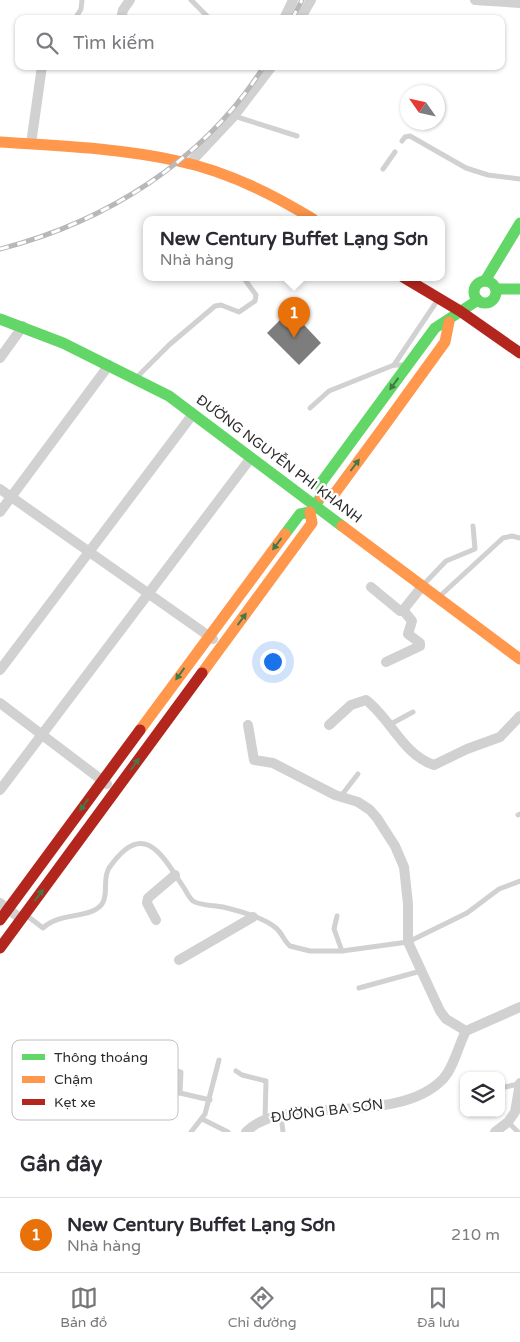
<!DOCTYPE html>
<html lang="vi">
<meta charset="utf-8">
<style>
body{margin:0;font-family:"Varela Round",sans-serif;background:#f7f7f7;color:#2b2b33}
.controls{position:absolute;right:15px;bottom:15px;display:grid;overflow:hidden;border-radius:10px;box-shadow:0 1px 4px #0004}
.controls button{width:45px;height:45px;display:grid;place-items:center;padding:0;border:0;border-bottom:1px solid #e1e1e2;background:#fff;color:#2b2b33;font:25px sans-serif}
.compass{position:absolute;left:400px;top:85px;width:45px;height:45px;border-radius:50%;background:#fff;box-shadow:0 1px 4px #0004;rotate:304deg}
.you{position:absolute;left:272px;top:661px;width:18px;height:18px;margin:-12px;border:4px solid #fff;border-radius:50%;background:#1a73e8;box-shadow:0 0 0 8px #1a73e833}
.badge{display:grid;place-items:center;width:32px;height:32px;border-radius:50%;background:#767676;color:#fff;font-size:16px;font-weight:700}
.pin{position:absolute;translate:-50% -41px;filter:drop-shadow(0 1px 2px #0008)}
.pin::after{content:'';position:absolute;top:26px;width:18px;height:15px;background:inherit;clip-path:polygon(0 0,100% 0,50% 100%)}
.popup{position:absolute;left:143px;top:216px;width:302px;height:65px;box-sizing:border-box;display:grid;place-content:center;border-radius:10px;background:#fff;filter:drop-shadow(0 1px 4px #0005);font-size:16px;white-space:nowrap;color:#7c7c81}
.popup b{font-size:19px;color:#2b2b33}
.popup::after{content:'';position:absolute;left:50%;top:100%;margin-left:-10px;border:10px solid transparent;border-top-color:#fff}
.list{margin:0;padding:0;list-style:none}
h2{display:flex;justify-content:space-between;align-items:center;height:65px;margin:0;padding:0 20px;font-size:21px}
h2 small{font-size:16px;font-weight:400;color:#7c7c81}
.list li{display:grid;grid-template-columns:32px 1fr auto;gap:15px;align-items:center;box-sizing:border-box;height:75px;padding:0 20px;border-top:1px solid #e1e1e2}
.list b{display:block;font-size:19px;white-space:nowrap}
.list p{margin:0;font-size:16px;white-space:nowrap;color:#7c7c81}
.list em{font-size:16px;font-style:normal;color:#7c7c81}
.icon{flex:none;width:28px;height:28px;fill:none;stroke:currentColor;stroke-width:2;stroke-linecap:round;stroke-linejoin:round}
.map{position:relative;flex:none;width:520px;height:1132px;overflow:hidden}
.search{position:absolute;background:#fff;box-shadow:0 1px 4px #0004;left:15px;right:15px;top:15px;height:55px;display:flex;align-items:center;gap:12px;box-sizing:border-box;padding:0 18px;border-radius:10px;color:#7c7c81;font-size:19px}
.sheet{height:140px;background:#fff}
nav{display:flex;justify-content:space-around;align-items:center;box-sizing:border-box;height:70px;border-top:1px solid #e1e1e2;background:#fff;font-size:14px;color:#7c7c81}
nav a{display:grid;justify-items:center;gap:2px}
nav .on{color:#767676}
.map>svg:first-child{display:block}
</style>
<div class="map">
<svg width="520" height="1132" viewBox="0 0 520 1132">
<rect width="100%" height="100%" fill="#fff"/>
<polygon fill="#7d7d7d" points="290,310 321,343 299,365 267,333"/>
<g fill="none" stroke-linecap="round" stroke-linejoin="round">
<g stroke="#d1d1d1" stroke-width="5">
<polyline points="191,0 209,18"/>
<polyline points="75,19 81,9 82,0"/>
<polyline points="234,116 297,136"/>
<polyline points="402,141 405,137 410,136 466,168 488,175 520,179"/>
<polyline points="383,169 395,152"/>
<polyline points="394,365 437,301"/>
<polyline points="137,377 169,345 215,306 221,305 239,312 255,301 256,295 243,277"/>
<polyline points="310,408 329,391 394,365 405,365"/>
<polyline points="425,583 446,561 475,549 473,526"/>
<polyline points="440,596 503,538 512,536 520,538"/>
<polyline points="389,725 413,712"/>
<polyline points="341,796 358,774"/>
<polyline points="518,815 520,814"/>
<path d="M26 915 43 928C59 912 91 919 102 904 109 894 102 879 109 868 142 820 160 851 182 885 186 890 188 897 193 901 201 906 214 905 223 907 239 911 263 917 276 928 282 933 284 941 290 946L310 951H342L408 942 467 913 499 889 520 881"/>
<polyline points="337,916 334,929 342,951"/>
<polyline points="359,988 421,971"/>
<polyline points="172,1069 181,1072 180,1093"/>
<polyline points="236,1071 242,1075 266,1081 265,1119"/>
<polyline points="501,1088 518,1084"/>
<polyline points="137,1092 180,1093 210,1100"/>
<polyline points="281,1116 283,1132"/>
<polyline points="202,1119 228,1132"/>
<polyline points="508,1122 518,1132"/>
<polyline points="191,1132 205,1114 219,1060"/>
</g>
<g stroke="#d1d1d1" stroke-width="10">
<polyline points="475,0 520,3"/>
<polyline points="121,19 123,10 130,0"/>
<polyline points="284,19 293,0"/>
<polyline points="300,19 311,0"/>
<polyline points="31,144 42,66"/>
<polyline points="189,164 234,116 272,66"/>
<polyline points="0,358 23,326"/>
<polyline points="0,489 213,639"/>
<polyline points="0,512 109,365"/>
<polyline points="371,587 400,611 404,609 423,585"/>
<polyline points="386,662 420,646 420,643 408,634 412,621 403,610"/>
<polyline points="0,670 193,414"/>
<polyline points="0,703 107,784"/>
<polyline points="248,725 254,760 273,763 335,795 358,802 370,810 377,818 395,846 404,867 408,904 408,942 440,1011 446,1019 466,1031"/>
<path d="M329 725 351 705 366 700C391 719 403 755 434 765L467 749 500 737 520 716"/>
<polyline points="0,790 250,459"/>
<polyline points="0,903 21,919"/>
<polyline points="156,920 147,903 148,898 175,875"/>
<polyline points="179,960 253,917"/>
<path d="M246 1132C283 1093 396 1128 443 1079 454 1067 458 1046 466 1031L520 1007"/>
<polyline points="495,1132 508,1122 515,1112 520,1083"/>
</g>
<g stroke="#63d668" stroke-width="11">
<polyline points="485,281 520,223"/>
<circle cx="485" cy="292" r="11"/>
<polyline points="496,289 520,289"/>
<polyline points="0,319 63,343 169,396 342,526"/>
<polyline points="285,534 300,514 310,512 321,497 321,483 435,328 478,300"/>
</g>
<g stroke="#ff974d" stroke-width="11">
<path d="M0 142C59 146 120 148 178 161 226 171 271 193 313 219"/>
<polyline points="321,497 335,493 382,429 445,342 449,322"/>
<polyline points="342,526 520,659"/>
<polyline points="202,673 312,523 310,512"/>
<polyline points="140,730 285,534"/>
</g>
<g stroke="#b3261e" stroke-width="11">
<polyline points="403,277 460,311 520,353"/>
<polyline points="0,920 140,730"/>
<polyline points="0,948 202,673"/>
</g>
<defs>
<g id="rail">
<polyline points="292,19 302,0"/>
<path d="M0 249C106 222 205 160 264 66"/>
</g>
</defs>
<use href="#rail" stroke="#b8b8b8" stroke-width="5"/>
<use href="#rail" stroke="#fff" stroke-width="3" stroke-dasharray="9" stroke-linecap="butt"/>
</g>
<defs><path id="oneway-solid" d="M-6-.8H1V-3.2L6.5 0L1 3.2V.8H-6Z" transform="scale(1.25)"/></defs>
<g fill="#457847">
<use href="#oneway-solid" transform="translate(394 384) rotate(126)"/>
<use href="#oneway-solid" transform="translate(355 465) rotate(-53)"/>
<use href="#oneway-solid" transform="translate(277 544) rotate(127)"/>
<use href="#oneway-solid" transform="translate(242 619) rotate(-54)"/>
<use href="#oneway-solid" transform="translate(180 674) rotate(126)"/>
<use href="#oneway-solid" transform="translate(135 764) rotate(-54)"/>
<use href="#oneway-solid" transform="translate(84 805) rotate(126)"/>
<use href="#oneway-solid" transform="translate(39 895) rotate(-54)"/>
</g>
<g text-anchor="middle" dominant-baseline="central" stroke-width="5" stroke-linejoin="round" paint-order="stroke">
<g font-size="14" fill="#2c2c2c" stroke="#fff">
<text transform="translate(279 459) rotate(37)">ĐƯỜNG NGUYỄN PHI KHANH</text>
<text transform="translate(327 1111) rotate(-7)">ĐƯỜNG BA SƠN</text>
</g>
</g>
<rect x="12" y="1040" width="166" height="80" rx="8" fill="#fff" stroke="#c0c0c0" stroke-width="1"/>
<rect x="22" y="1054" width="23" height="6" fill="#63d668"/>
<rect x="22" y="1076" width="23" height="7" fill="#ff974d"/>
<rect x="22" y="1099" width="23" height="6" fill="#b3261e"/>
<g font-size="14" fill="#2c2c2c">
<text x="54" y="1062">Thông thoáng</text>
<text x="54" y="1084">Chậm</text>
<text x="54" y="1107">Kẹt xe</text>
</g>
</svg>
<div class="controls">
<button><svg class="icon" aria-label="layers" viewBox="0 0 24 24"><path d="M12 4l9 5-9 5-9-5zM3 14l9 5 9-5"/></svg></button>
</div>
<svg class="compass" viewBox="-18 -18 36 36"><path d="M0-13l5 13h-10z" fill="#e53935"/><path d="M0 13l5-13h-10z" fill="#7c7c81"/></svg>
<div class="you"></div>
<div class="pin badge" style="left:294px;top:338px;background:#e8710a">1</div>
<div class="popup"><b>New Century Buffet Lạng Sơn</b>Nhà hàng</div>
<div class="search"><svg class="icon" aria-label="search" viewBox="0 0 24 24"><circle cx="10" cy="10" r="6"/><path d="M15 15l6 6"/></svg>Tìm kiếm</div>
</div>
<section class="sheet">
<h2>Gần đây<small></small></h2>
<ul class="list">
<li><span class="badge" style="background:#e8710a">1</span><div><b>New Century Buffet Lạng Sơn</b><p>Nhà hàng</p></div><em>210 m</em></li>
</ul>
</section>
<nav>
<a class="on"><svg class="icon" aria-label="map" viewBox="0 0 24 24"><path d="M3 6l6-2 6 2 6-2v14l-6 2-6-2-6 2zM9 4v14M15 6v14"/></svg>Bản đồ</a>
<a><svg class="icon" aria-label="directions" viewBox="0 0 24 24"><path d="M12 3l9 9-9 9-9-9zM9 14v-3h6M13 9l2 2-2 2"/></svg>Chỉ đường</a>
<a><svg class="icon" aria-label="saved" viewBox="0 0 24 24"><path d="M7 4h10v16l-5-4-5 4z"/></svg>Đã lưu</a>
</nav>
